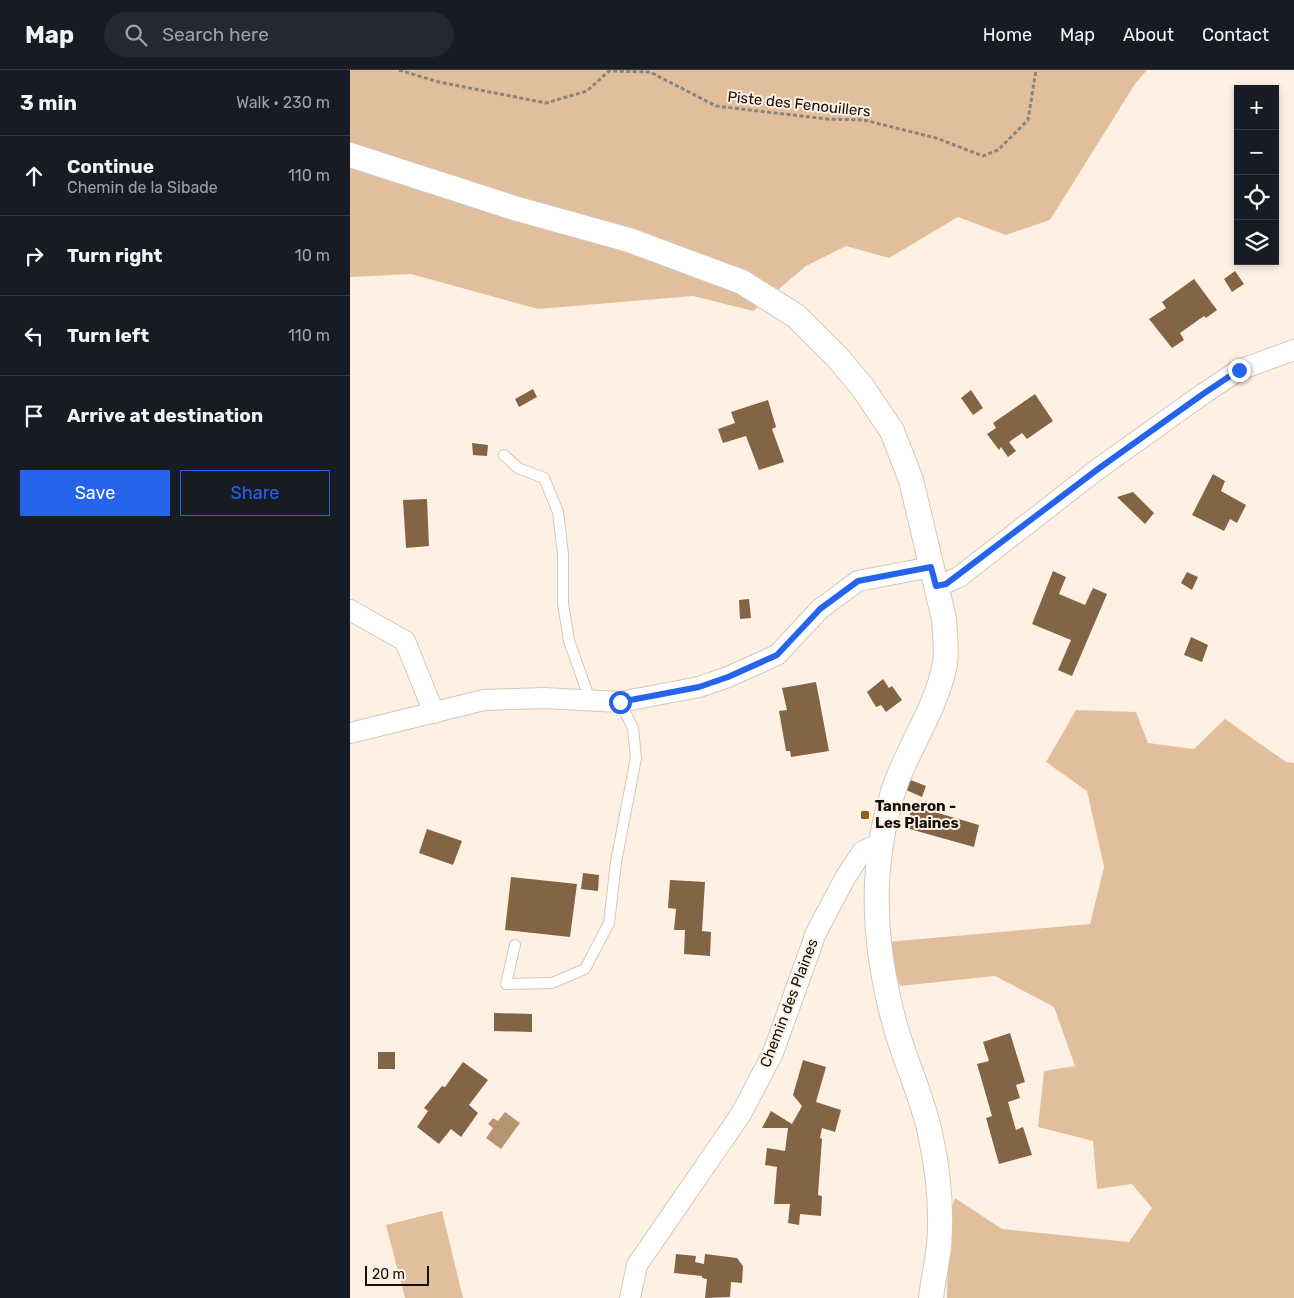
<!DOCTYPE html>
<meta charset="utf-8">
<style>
body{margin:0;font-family:Rubik,sans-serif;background:#242831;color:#f1f3f6}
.controls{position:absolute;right:15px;top:15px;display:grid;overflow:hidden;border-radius:0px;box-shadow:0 2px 8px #0003}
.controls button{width:45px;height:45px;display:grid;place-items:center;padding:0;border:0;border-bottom:1px solid #363941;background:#171b24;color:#f1f3f6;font:25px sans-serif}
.scale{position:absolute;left:15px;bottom:12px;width:64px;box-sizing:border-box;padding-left:5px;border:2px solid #130f0a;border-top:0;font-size:14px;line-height:18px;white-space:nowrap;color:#130f0a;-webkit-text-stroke:4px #fef1e4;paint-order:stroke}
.stop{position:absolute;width:15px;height:15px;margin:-11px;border:4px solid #2563eb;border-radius:50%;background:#fff}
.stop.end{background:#2563eb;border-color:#fff;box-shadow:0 1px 5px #0008}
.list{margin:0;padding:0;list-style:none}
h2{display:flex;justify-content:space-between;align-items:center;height:65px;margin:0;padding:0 20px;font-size:21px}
h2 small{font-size:16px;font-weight:400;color:#9ea1a6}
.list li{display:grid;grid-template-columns:32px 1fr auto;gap:15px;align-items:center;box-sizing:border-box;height:80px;padding:0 20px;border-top:1px solid #363941}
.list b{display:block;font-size:19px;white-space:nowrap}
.list p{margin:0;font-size:16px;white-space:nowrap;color:#9ea1a6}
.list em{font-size:16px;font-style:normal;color:#9ea1a6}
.actions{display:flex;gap:10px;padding:15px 20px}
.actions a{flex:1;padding:11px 0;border:1px solid #2563eb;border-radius:0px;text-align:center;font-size:18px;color:#2563eb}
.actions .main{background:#2563eb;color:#fff}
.icon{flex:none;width:28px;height:28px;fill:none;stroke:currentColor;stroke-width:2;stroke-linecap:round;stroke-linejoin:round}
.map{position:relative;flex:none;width:944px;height:1228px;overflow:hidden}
header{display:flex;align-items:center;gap:30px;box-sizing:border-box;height:70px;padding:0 25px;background:#171b24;border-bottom:1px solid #363941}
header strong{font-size:24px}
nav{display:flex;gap:28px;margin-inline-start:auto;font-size:18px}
.search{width:350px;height:45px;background:#242831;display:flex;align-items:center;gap:12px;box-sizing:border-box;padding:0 18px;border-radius:28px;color:#9ea1a6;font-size:19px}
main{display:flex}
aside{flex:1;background:#171b24}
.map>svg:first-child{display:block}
</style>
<header>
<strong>Map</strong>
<div class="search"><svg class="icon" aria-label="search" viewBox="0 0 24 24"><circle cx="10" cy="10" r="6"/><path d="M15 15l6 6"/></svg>Search here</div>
<nav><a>Home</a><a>Map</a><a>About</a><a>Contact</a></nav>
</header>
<main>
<aside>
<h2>3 min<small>Walk · 230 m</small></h2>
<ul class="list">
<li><svg class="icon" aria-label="ahead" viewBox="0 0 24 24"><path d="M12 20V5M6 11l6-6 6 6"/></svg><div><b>Continue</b><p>Chemin de la Sibade</p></div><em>110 m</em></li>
<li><svg class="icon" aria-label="right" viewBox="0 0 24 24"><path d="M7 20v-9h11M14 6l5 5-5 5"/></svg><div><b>Turn right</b></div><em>10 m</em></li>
<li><svg class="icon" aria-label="left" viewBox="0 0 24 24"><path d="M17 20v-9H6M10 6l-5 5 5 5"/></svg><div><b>Turn left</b></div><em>110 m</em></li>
<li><svg class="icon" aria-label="arrive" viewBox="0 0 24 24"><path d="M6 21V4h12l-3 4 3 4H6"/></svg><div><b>Arrive at destination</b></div></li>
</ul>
<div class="actions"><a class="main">Save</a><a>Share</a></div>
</aside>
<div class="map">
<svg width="944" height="1228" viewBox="0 0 944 1228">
<rect width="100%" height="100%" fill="#fef1e4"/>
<g fill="#e1bf9d">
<polygon points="0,0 797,0 785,14 700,150 656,165 608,147 539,188 496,176 456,196 403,241 343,226 188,239 61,204 0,207"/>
<polygon points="726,640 786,642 798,673 844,679 875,649 936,692 944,693 944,1228 597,1228 599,1148 605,1128 652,1159 779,1172 802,1138 782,1114 747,1119 743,1071 688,1057 694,1001 725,996 704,937 645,906 550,916 537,872 740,854 754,797 737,721 696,692"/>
<polygon points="92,1141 113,1228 55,1228 36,1155"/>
</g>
<polygon fill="#b69573" points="155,1042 170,1053 151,1079 136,1068 143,1058 138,1054 143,1048 148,1051"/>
<g fill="#836444">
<polygon points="885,201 894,214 882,222 874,209"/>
<polygon points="844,209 867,240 856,248 854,246 830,263 834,270 822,278 799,249 816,238 812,232"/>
<polygon points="183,319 187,327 169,337 165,329"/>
<polygon points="621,320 633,338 623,345 611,328"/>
<polygon points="685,324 703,351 677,369 672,363 659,372 666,381 658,387 651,377 649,380 637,364 646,358 643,353"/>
<polygon points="418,330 426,357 422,359 434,392 409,400 396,366 373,373 368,359 385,353 381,342"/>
<polygon points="122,373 138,375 137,386 123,385"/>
<polygon points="863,404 875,411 871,421 896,435 887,453 880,449 874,461 842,445"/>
<polygon points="783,422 804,443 795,454 767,427"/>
<polygon points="77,429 79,476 56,478 53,430"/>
<polygon points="703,501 716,507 709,524 735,535 743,518 757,524 722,606 708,600 721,570 682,554"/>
<polygon points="837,502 848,507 842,520 831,513"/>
<polygon points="399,529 401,548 390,549 389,530"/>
<polygon points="841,567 858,575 852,592 834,585"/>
<polygon points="533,609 539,618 542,616 552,630 536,642 531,635 526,637 517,622"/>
<polygon points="466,612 479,681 441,687 440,681 436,681 429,641 437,640 432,618"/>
<polygon points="558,709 576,716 572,727 554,719"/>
<polygon points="571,738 629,755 624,777 556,758 561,740 570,743"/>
<polygon points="77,759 112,771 103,795 69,783"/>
<polygon points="233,803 249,805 248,821 231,819"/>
<polygon points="161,807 227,814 220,867 155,860"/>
<polygon points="320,810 355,812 352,861 361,862 360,886 334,884 335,860 324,860 326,839 318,838"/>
<polygon points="144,943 182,944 182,962 144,961"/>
<polygon points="660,963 675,1012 666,1015 670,1028 658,1032 666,1060 673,1057 682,1085 649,1094 636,1048 642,1046 627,994 639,991 633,972"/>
<rect x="28" y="982" width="17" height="17"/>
<polygon points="453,990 476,997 466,1032 491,1040 485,1062 472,1058 470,1068 472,1069 468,1125 472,1126 471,1146 450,1144 449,1155 438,1153 440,1134 424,1134 427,1097 415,1095 417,1078 435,1081 438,1058 412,1058 421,1041 442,1054 452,1036 443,1025"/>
<polygon points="113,992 138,1010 119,1035 128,1043 111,1067 101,1059 89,1074 67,1057 78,1041 74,1038 92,1016 95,1017"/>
<polygon points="326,1184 346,1186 345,1192 354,1194 355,1184 387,1188 393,1196 392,1213 381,1212 380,1227 355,1228 357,1209 352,1208 352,1206 324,1203"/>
</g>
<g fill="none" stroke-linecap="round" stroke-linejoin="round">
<defs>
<g id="service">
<polyline points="154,385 168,398 194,408 208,442 213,484 213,533 219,571 240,630"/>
<polyline points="165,875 156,914 202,913 235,899 259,853 266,792 286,688 283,658 270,632"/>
</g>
<g id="minor">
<polyline points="587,517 609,507 748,399 853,324 889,300 944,280"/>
<polyline points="0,540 55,571 84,643"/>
<polyline points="0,663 134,630 193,628 270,632 349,617 378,607 427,585 470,539 508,511 581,497"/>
<polyline points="280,1228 287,1195 391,1044 423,983 466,863 495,808 512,782 522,777 531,776"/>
</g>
<path id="tertiary" d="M0 85 164 138 279 170 392 212 446 246 489 289 513 318 542 361 561 410 594 549C595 563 597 580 595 594 587 636 561 673 546 713 535 744 529 779 527 813 525 862 532 908 545 955 555 991 572 1026 580 1063 588 1099 592 1139 589 1176 587 1193 583 1211 581 1228"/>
</defs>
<use href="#service" stroke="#d3c7ba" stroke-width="12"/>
<use href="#minor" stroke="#d3c7ba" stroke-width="22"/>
<use href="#tertiary" stroke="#d3c7ba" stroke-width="26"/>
<polyline stroke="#8c837a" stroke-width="3" stroke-dasharray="4 2.5" stroke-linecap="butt" points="49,0 89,12 196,33 237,21 259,1 300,2 366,36 477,49 514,50 586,68 633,86 648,80 678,50 686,0"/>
<use href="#service" stroke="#fff" stroke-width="10"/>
<use href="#minor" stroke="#fff" stroke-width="20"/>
<use href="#tertiary" stroke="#fff" stroke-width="24"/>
</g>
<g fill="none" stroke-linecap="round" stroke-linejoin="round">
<polyline stroke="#2563eb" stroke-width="6" points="270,632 349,617 378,607 427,585 470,539 508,511 581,497 586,516 596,514 748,399 853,324 889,300"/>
</g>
<rect fill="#965f18" stroke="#fef1e4" stroke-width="2" x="510" y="740" width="10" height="10" rx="2.5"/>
<g text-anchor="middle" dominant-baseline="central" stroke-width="4" stroke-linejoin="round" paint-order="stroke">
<g font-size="15" fill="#130f0a" stroke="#fef1e4">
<text transform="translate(449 34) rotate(6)">Piste des Fenouillers</text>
<text transform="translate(439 933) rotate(-69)">Chemin des Plaines</text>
</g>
<g font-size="15" font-weight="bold" fill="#130f0a" stroke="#fef1e4" text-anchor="start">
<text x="525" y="736">Tanneron -<tspan x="525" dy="17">Les Plaines</tspan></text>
</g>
</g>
</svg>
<div class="controls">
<button>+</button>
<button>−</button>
<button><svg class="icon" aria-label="locate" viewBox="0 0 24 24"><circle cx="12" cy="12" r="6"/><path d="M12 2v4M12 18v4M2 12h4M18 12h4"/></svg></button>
<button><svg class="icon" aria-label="layers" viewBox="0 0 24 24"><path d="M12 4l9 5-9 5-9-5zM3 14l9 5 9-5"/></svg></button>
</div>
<div class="scale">20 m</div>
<div class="stop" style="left:270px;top:632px"></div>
<div class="stop end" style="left:889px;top:300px"></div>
</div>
</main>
